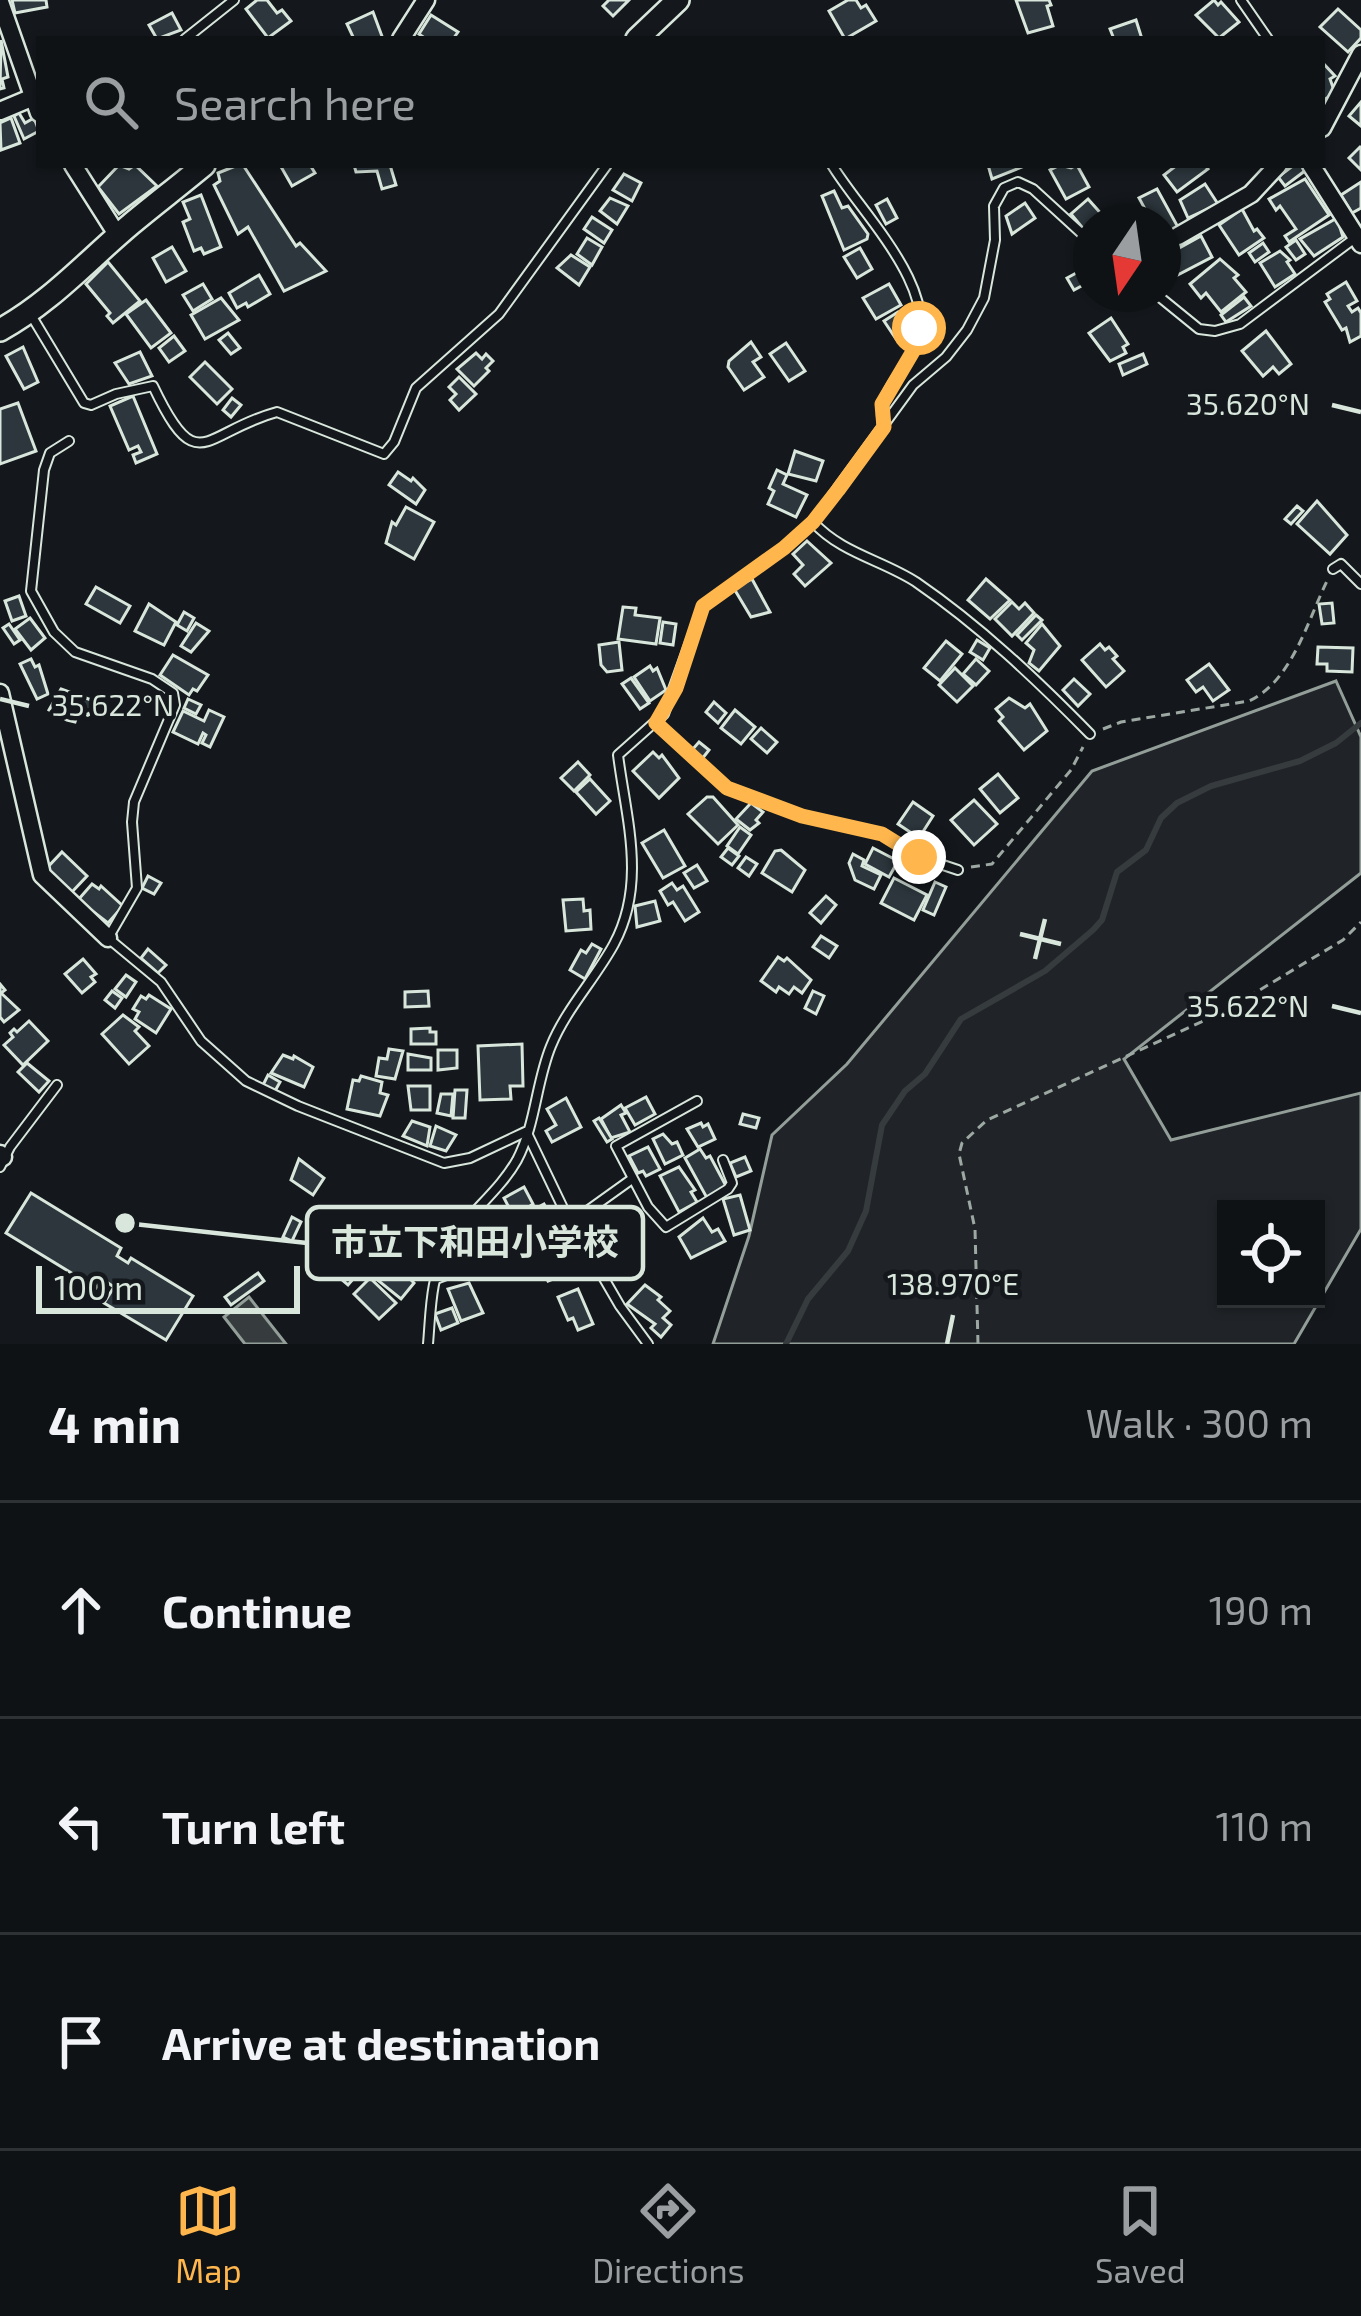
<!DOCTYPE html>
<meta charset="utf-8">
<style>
body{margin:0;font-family:"Exo 2","Noto Sans JP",sans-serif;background:#181b1e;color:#f1f3f6}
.controls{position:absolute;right:36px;bottom:36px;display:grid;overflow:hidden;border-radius:0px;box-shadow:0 3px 9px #0004}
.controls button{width:108px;height:108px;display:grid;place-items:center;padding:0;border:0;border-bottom:3px solid #2f3234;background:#0f1215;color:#f1f3f6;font:60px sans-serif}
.compass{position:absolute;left:1073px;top:204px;width:108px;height:108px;border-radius:50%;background:#0f1215;box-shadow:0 3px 9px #0004;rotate:193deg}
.scale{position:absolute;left:36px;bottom:30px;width:264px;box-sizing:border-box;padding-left:12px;border:6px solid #d8e6dc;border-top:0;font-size:33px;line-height:42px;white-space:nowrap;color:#d8e6dc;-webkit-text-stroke:9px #14181c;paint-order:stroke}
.stop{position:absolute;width:36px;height:36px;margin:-27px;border:9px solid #ffb74d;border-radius:50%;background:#fff}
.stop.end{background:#ffb74d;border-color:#fff;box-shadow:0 3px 12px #0008}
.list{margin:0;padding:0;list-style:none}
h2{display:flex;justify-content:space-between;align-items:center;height:156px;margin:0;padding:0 48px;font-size:51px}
h2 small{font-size:39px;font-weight:400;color:#9b9ea0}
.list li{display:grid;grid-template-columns:78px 1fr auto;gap:36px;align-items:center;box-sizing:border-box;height:216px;padding:0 48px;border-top:3px solid #2f3234}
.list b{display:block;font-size:45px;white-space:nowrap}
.list em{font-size:39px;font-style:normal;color:#9b9ea0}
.icon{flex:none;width:66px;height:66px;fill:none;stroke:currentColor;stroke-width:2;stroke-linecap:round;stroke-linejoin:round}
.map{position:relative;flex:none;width:1361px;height:1344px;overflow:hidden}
.search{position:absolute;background:#0f1215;box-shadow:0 3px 9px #0004;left:36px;right:36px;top:36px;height:132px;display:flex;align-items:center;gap:30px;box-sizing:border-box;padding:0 42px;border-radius:0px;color:#9b9ea0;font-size:45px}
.sheet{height:804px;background:#0f1215}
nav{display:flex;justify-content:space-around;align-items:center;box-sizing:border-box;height:168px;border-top:3px solid #2f3234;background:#0f1215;font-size:33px;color:#9b9ea0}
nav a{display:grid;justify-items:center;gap:6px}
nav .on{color:#ffb74d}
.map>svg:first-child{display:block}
</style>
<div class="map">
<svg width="1361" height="1344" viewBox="0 0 1361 1344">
<rect width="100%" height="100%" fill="#14181c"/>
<path fill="#202428" stroke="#939e99" stroke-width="3" fill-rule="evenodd" d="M1336 681 1361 737V873L1124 1059 1171 1140 1361 1093V1229L1294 1344H713L749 1236 772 1135 847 1064 1092 771ZM1226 1209H1316V1299H1226Z"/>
<polygon fill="#363b3e" stroke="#939e99" stroke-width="3" points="249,1297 286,1344 245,1344 224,1317"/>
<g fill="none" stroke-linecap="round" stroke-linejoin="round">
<polyline stroke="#363b3e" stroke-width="6" points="786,1344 808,1299 848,1251 866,1211 882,1125 905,1091 925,1074 961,1019 1045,971 1093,930 1102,920 1117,872 1146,850 1161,818 1177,803 1211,786 1300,761 1336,743 1361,723"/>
</g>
<g fill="#2c363c" stroke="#d8e6dc" stroke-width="3">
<polygon points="12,0 46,0 47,7 15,13"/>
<polygon points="257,0 267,0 277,13 282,10 291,21 268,38 246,9"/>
<polygon points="609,0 629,0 613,16 603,6"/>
<polygon points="848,0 856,0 861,8 866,5 876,21 845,39 829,11"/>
<polygon points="1016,0 1049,0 1051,5 1047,6 1053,26 1028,33"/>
<polygon points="1214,0 1218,5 1221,2 1239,22 1219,38 1196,15"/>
<polygon points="1338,9 1361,30 1361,38 1348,52 1320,27"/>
<polygon points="373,12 383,39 354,39 347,24"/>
<polygon points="172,13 181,30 157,39 149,25"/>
<polygon points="431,15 458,32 453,39 426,39 419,34"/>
<polygon points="1136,20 1142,39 1114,39 1110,29"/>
<polygon points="1,40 8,77 2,79 4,88 0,89"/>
<polygon points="1322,62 1335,76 1330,79 1335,93 1322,101"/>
<polygon points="1361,102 1361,126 1349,116"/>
<polygon points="19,113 25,123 34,118 39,131 24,139 14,116"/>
<polygon points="11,118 20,143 1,150 0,123"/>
<polygon points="1360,147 1361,148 1361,170 1349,158"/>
<polygon points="119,165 129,169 135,165 157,186 119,214 98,187"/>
<polygon points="238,165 243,165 296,246 300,243 326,271 284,291 248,227 238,234 214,185 220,181 218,173"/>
<polygon points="280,165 310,165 315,173 292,186"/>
<polygon points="354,165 390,165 396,185 382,189 377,171 356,172"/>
<polygon points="988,165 1021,165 1022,167 992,179"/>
<polygon points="1060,165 1071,168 1077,165 1089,187 1066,199 1050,170"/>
<polygon points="1177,165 1205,165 1208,169 1177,192 1164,175"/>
<polygon points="1294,165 1303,165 1306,170 1285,186 1278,177"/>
<polygon points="624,174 641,183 632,201 613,190"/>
<polygon points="1305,179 1329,215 1289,242 1285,236 1296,229 1280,206 1276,210 1269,199"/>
<polygon points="1361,182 1361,208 1352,213 1341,195"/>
<polygon points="1205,184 1218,204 1188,218 1180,200"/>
<polygon points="1157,189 1179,229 1163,237 1163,222 1152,222 1139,198"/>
<polygon points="834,191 842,208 848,206 868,234 867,239 844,250 822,196"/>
<polygon points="201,195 221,247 204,254 201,248 194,251 183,222 190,219 183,202"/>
<polygon points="610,198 628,206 617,224 600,211"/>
<polygon points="887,199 897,218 886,224 876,205"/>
<polygon points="1088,199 1104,217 1091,222 1086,232 1071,214"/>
<polygon points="1025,203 1035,218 1012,234 1006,216"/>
<polygon points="1242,209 1254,231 1257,229 1264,238 1239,255 1219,225"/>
<polygon points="592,217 612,230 604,243 584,229"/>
<polygon points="1337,218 1343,237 1314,256 1300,239"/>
<polygon points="1201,236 1212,257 1168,280 1163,271 1163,257"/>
<polygon points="587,238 602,247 592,265 577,254"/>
<polygon points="1296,240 1305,254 1296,260 1286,247"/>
<polygon points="1263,243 1269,252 1255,262 1249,253"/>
<polygon points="172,247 186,271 166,282 153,258"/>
<polygon points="860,248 872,269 857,278 844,257"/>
<polygon points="1280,251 1290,260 1287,262 1295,274 1275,287 1260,263"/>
<polygon points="571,255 590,267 579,285 557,268"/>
<polygon points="1220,259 1238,275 1234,278 1246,292 1221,312 1206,293 1201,298 1190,284"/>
<polygon points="108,262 140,301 113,323 107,316 110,313 86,284"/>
<polygon points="1080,271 1087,283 1074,290 1067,278"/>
<polygon points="259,275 270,294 248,307 246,303 237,308 229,293"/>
<polygon points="1346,282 1357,301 1348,306 1352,312 1358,308 1361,313 1361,336 1350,342 1346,328 1342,330 1325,302 1330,299 1327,294"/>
<polygon points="203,284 212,299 193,311 183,295"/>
<polygon points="889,284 901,305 876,319 863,298"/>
<polygon points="1244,297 1251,306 1226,322 1221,315"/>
<polygon points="221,298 239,320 205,339 191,315"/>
<polygon points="146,300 171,333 151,348 126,314"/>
<polygon points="898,312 910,330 896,339 884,321"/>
<polygon points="1111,318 1128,344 1123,347 1126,353 1110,361 1089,333"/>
<polygon points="1266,331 1291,364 1279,374 1273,367 1263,376 1242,351"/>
<polygon points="228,333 240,348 231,354 219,340"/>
<polygon points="174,336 185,351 169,362 159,348"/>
<polygon points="751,342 761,357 753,362 764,377 744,390 728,367 729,361"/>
<polygon points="786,343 805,371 789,381 770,354"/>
<polygon points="23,347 38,382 24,389 6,356"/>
<polygon points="140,352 152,376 129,384 115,363"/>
<polygon points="476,353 482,359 486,354 493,361 486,368 489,371 474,386 457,369"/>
<polygon points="1143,354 1147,364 1123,375 1119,364"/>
<polygon points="205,362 232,389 217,404 190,377"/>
<polygon points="459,377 476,394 459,410 450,400 456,394 449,387"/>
<polygon points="133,396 157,454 136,463 133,455 141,452 138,446 129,450 110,406"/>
<polygon points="232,398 241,405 231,417 223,410"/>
<polygon points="18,403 36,451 0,464 0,409"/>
<polygon points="795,451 823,461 816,481 788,474"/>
<polygon points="777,470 787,475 783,484 807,495 796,517 768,504 774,491 769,488"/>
<polygon points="398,472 411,481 413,478 425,490 416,504 389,485"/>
<polygon points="1317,501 1347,535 1330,554 1297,524"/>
<polygon points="1297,506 1303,511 1291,524 1285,519"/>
<polygon points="406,507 434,522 414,559 386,543 392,522 396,525"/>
<polygon points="807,541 831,563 805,586 794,574 803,565 793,554"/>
<polygon points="752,579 770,612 751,617 733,587"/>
<polygon points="986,579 1010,600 990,619 968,600"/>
<polygon points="96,587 130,606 120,623 86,604"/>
<polygon points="19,596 26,616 12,621 5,601"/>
<polygon points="1012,602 1019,609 1025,603 1034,613 1012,636 995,619"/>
<polygon points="1332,603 1334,623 1322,624 1319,604"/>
<polygon points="149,604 176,622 164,645 135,631"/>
<polygon points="623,607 636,608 635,615 660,618 656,644 618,639"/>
<polygon points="184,612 194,618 187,631 177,625"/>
<polygon points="1036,615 1042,620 1022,640 1017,635"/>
<polygon points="30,618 45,638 31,650 15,629"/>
<polygon points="663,622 676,624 673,645 660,643"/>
<polygon points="196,623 209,631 191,652 181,646"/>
<polygon points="9,624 20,640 14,644 3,628"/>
<polygon points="1042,624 1060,646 1039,671 1029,663 1034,650 1026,643"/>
<polygon points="977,640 990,648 983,660 970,652"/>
<polygon points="946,641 962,654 940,681 924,668"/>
<polygon points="619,642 622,670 607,672 601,665 599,645"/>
<polygon points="1100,644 1105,650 1109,647 1117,656 1113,659 1124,671 1106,687 1082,660"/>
<polygon points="1318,647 1353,648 1352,672 1327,671 1327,664 1317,664"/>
<polygon points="173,655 208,675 197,691 193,689 189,695 160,675"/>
<polygon points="31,659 35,667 39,665 48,694 37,699 20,664"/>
<polygon points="976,659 989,671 976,685 963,674"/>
<polygon points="1209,664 1229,690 1213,701 1203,687 1196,692 1187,680"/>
<polygon points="650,666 653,671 657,668 666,690 650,701 634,677"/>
<polygon points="955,668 973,686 957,702 939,685"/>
<polygon points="631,678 649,703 640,709 622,684"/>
<polygon points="1074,679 1090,694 1078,706 1063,690"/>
<polygon points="61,689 94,701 88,717 78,713 75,722 67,720 49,710"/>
<polygon points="1009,698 1025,708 1030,704 1047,731 1024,750 999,721 1003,717 996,709"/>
<polygon points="188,699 201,705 196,714 184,708"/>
<polygon points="714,702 726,713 718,723 706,712"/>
<polygon points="209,710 224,717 210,747 202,743 206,735 203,733 198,744 173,732 183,711 204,721"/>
<polygon points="735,710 755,727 741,744 721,728"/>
<polygon points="761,728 777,742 767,753 751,739"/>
<polygon points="699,742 709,750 702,759 692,750"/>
<polygon points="653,752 659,758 662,755 679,778 659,798 633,771"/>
<polygon points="578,762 590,775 574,791 561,778"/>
<polygon points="998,774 1018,798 1000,813 980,789"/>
<polygon points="590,779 610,801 596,814 576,792"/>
<polygon points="707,797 713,797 738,825 718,844 688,814"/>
<polygon points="974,800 997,824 974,845 951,820"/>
<polygon points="913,802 933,816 919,838 898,824"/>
<polygon points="751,803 763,812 756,820 759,823 750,830 736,819"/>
<polygon points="740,827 751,835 738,854 727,846"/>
<polygon points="664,830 685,866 663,878 642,843"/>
<polygon points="728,848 739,856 732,865 721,857"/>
<polygon points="873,848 898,861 889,877 865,864"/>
<polygon points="781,850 805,870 792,892 762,873 775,851"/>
<polygon points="62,852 87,876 72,892 46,869"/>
<polygon points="853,854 864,860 862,866 881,875 874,889 855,880 849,863"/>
<polygon points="746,857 757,864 749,876 738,868"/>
<polygon points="697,865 707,881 694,888 684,873"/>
<polygon points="148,876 161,883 154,894 142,888"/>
<polygon points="894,878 927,895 914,920 881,903"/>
<polygon points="935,882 946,887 934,915 923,910"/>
<polygon points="672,883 677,890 683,886 699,912 685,921 673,902 668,905 660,891"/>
<polygon points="92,884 99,889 101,886 123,906 108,923 78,900"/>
<polygon points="826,896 836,905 821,923 810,913"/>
<polygon points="583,899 584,911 590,910 591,929 566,931 563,900"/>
<polygon points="655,901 660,921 637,927 635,906"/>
<polygon points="821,936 837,946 829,958 813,947"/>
<polygon points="592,944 601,949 585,979 570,970 581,950 586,953"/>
<polygon points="148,949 166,965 158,973 141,958"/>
<polygon points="778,957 784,961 787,958 811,980 802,993 794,987 789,994 779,987 776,992 761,981"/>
<polygon points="83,959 96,974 91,977 95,982 82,993 65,974"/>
<polygon points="126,975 136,982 126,997 115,989"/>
<polygon points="0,984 5,990 1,993 19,1010 4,1022 0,1017"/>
<polygon points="112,991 122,998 115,1008 105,1000"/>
<polygon points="428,991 429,1006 405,1007 405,992"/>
<polygon points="813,991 824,996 816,1014 805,1008"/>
<polygon points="149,995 171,1009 156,1033 135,1019 139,1012 133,1009 141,996 146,999"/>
<polygon points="123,1015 139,1027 135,1031 149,1046 129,1064 102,1034"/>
<polygon points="29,1021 48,1041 23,1065 4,1045 13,1037 10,1033 14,1029 17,1032"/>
<polygon points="430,1028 430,1032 436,1032 436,1044 411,1044 411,1029"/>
<polygon points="522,1044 523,1086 510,1086 511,1099 480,1100 478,1046"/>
<polygon points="389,1049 403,1051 395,1079 376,1076 379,1058 387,1059"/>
<polygon points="438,1050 457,1050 457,1068 438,1070"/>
<polygon points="408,1054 431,1058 431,1070 408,1070"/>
<polygon points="283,1055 293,1059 294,1056 313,1067 304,1087 271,1073"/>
<polygon points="27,1063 49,1081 39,1092 18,1072"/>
<polygon points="268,1075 280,1082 275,1091 263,1085"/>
<polygon points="361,1076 382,1082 380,1093 388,1095 380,1116 347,1109 353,1080 359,1081"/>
<polygon points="408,1086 430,1086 430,1110 411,1110"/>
<polygon points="455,1090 467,1090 465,1118 453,1118"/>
<polygon points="441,1094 453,1094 451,1116 437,1113"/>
<polygon points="646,1097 655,1114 635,1125 625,1108"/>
<polygon points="566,1098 581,1127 552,1142 546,1131 556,1125 547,1109"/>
<polygon points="621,1105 626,1113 621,1115 630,1132 611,1138 601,1119"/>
<polygon points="743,1114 759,1118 756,1128 740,1124"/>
<polygon points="599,1118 612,1139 607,1142 594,1121"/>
<polygon points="412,1121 430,1127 427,1146 403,1136"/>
<polygon points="701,1123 703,1127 708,1124 715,1139 698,1147 687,1129"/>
<polygon points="436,1126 456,1135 446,1151 430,1146"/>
<polygon points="663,1134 672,1144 677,1142 683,1155 665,1164 653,1139"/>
<polygon points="648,1147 660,1169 646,1176 643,1171 638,1173 629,1156"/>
<polygon points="700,1149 706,1158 710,1156 726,1186 707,1198 685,1158"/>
<polygon points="745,1157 751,1171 736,1177 730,1163"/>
<polygon points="299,1159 324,1178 313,1195 291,1180"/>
<polygon points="679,1167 695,1190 691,1192 697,1202 679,1212 660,1176"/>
<polygon points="524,1187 533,1204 527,1208 529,1212 544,1204 552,1219 523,1234 504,1198"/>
<polygon points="31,1193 121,1248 117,1256 128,1263 131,1258 193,1296 166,1340 104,1303 114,1287 102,1279 96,1288 6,1233"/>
<polygon points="740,1195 750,1230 734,1235 723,1199"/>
<polygon points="292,1217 301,1222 292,1241 283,1237"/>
<polygon points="703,1218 712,1232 718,1229 725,1241 691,1258 679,1237"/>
<polygon points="556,1242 560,1254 565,1252 573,1271 548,1281 532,1252"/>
<polygon points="354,1249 368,1262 348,1285 333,1272"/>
<polygon points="393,1261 414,1283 401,1299 375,1278"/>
<polygon points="258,1273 264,1281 231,1305 225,1297"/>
<polygon points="370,1278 396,1303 379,1319 354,1294"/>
<polygon points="469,1283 483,1313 461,1321 448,1289"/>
<polygon points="645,1285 661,1297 658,1300 670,1311 663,1318 671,1325 661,1337 651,1328 655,1324 627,1304"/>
<polygon points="578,1289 593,1324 578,1330 573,1318 568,1320 558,1297"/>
<polygon points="452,1308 458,1323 441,1330 435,1314"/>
</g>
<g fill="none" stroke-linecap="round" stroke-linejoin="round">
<defs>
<g id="lane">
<polyline points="1241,0 1268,39"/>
<polyline points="185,39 234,0"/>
<path d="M832 165C860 212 943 291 915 349 902 374 876 395 883 425"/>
<polyline points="1156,294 1199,329 1215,331 1240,324 1355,238"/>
<path d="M31 315 84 403 91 405 116 394 153 386C198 481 203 432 277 412L384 454 394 442 416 388 499 314 607 165"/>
<polyline points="69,441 50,453 44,470 31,591 54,632 75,652 152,679 173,693 175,705 134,802 132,822 137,888 108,938 161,982 201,1041 246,1081 298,1106 444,1163 470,1158 525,1132"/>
<path d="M813 522C841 553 882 560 916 582 980 626 1036 679 1090 734"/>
<polyline points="1333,569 1341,564 1361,584"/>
<polyline points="656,723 727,788 802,816 882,834 919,857 958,870"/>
<polyline points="697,1101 616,1146 648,1207 666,1227 728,1189 732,1183 723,1160"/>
<polyline points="527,1133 563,1208 620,1306 648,1344"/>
<polyline points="0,1167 10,1147 57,1085"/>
<polyline points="572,1222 632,1179"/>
<polyline points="436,1279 575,1227"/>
<path d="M428 1344C431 1310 430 1277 448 1246 466 1215 499 1192 517 1160 536 1124 536 1082 551 1046 566 1009 595 979 614 944 647 883 626 818 618 755L664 714 703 606 784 548 813 522 913 385 946 357 967 330 984 298 995 240 994 206 1004 188 1018 182 1033 189 1091 242"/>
</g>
<g id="street">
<polyline points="0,2 39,113"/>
<polyline points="401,39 426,0"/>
<polyline points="0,111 31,98"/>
<polyline points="1322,128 1361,54"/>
<polyline points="73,165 118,236"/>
<polyline points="1311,165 1361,244"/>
<polyline points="1178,236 1251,194 1278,165"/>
<polyline points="0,693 42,875 108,938"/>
<polyline points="0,1154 3,1157"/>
</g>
<g id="secondary">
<polyline points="637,39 678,0"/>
<path d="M0 330C51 302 87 261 131 224 155 204 180 185 204 165"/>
</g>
</defs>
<use href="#lane" stroke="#d8e6dc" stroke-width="12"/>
<use href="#street" stroke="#d8e6dc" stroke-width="21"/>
<use href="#secondary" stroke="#d8e6dc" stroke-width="26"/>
<g stroke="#9da8a2" stroke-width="3" stroke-dasharray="9 6" stroke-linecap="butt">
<path d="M1103 729 1121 722 1249 701C1292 681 1307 622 1327 581"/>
<polyline points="971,867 992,864 1071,770 1083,747"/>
<polyline points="978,1344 975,1229 959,1154 962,1143 987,1120 1223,1012 1343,940 1361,922"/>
</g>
<use href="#lane" stroke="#14181c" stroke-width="8"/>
<use href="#street" stroke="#14181c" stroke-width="16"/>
<use href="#secondary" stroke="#14181c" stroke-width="21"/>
</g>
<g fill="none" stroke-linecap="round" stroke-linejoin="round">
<polyline stroke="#ffb74d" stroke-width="15" points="919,328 915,348 882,404 884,427 838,490 813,522 784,548 703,606 676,688 656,723 727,788 802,816 882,834 919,857"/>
</g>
<path fill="none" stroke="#d8e6dc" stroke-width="4.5" d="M1332 405 1361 412M0 699 29 706M1020 934 1061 944M1035 959 1045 919M1332 1006 1361 1013M947 1344 953 1315"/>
<g font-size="30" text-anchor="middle" fill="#d8e6dc" stroke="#14181c" stroke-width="9" stroke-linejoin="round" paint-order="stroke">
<text x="1248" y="415">35.620°N</text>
<text x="113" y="716">35.622°N</text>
<text x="1248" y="1017">35.622°N</text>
<text x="953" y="1295">138.970°E</text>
</g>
<path fill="none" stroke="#d8e6dc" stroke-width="4.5" d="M125 1223L307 1243"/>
<circle fill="#d8e6dc" stroke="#14181c" stroke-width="4.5" cx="125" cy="1223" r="12"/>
<rect fill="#14181c" stroke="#d8e6dc" stroke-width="4.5" x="307" y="1207" width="336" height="72" rx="12"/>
<g font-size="36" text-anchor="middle" font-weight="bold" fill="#d8e6dc">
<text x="475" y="1255">市立下和田小学校</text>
</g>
</svg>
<div class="controls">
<button><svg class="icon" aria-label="locate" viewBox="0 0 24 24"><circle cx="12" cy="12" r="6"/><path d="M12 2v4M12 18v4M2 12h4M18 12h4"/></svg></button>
</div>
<svg class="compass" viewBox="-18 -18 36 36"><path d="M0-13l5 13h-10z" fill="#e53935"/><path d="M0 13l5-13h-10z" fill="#9b9ea0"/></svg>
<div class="scale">100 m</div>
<div class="stop" style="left:919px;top:328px"></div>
<div class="stop end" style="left:919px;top:857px"></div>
<div class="search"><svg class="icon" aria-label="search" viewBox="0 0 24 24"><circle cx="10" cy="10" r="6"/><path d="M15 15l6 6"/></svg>Search here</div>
</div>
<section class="sheet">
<h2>4 min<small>Walk · 300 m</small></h2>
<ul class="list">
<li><svg class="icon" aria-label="ahead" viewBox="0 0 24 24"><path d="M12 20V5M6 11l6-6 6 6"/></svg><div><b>Continue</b></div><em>190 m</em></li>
<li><svg class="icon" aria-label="left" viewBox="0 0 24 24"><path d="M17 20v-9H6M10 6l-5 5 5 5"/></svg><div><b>Turn left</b></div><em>110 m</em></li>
<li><svg class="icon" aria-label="arrive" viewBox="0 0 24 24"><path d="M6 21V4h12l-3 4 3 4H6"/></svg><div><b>Arrive at destination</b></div></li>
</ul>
</section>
<nav>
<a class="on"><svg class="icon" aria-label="map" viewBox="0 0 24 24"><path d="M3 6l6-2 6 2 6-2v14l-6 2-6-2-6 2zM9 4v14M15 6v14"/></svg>Map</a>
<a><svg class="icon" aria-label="directions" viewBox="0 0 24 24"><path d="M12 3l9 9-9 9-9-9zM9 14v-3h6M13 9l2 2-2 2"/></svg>Directions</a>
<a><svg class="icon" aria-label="saved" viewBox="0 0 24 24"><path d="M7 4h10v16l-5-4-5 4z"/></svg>Saved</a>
</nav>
